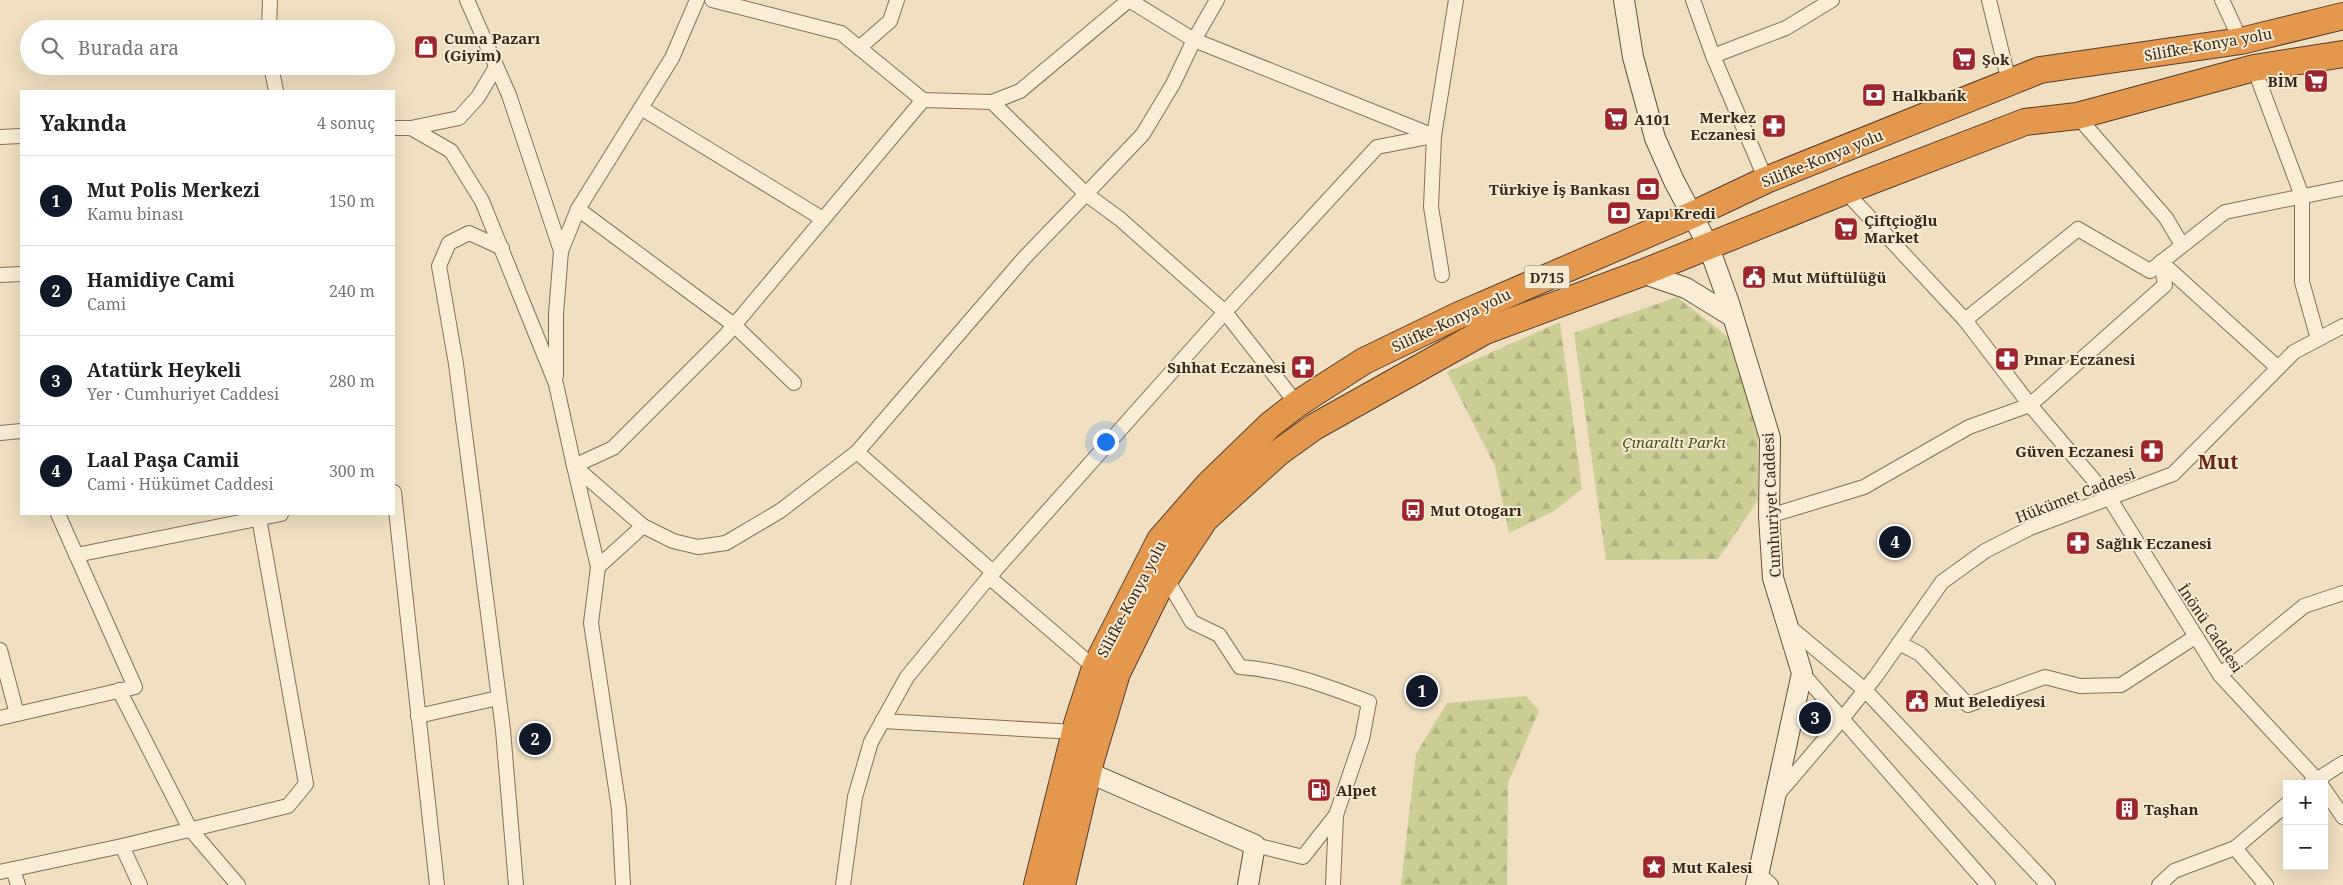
<!DOCTYPE html>
<html lang="tr">
<meta charset="utf-8">
<style>
body{margin:0;font-family:"Noto Serif",serif;background:#f6f6f6;color:#202124}
.controls{position:absolute;right:15px;bottom:15px;display:grid;overflow:hidden;border-radius:0px;box-shadow:0 5px 20px #0002}
.controls button{width:45px;height:45px;display:grid;place-items:center;padding:0;border:0;border-bottom:1px solid #e0e0e0;background:#fff;color:#202124;font:25px sans-serif}
.you{position:absolute;left:1105px;top:441px;width:18px;height:18px;margin:-12px;border:4px solid #fff;border-radius:50%;background:#1a73e8;box-shadow:0 0 0 8px #1a73e833}
.badge{display:grid;place-items:center;width:32px;height:32px;border-radius:50%;background:#111827;color:#fff;font-size:16px;font-weight:700}
.pin{position:absolute;translate:-50% -50%;border:2px solid #fff;box-shadow:0 1px 5px #0006}
.list{margin:0;padding:0;list-style:none}
h2{display:flex;justify-content:space-between;align-items:center;height:65px;margin:0;padding:0 20px;font-size:21px}
h2 small{font-size:16px;font-weight:400;color:#757577}
.list li{display:grid;grid-template-columns:32px 1fr auto;gap:15px;align-items:center;box-sizing:border-box;height:90px;padding:0 20px;border-top:1px solid #e0e0e0}
.list b{display:block;font-size:19px;white-space:nowrap}
.list p{margin:0;font-size:16px;white-space:nowrap;color:#757577}
.list em{font-size:16px;font-style:normal;color:#757577}
.icon{flex:none;width:28px;height:28px;fill:none;stroke:currentColor;stroke-width:2;stroke-linecap:round;stroke-linejoin:round}
.map{position:relative;flex:none;width:2343px;height:885px;overflow:hidden}
.search{position:absolute;background:#fff;box-shadow:0 5px 20px #0002;left:20px;top:20px;width:375px;height:55px;display:flex;align-items:center;gap:12px;box-sizing:border-box;padding:0 18px;border-radius:28px;color:#757577;font-size:19px}
.panel{position:absolute;background:#fff;box-shadow:0 5px 20px #0002;left:20px;top:90px;width:375px;height:425px;border-radius:0px}
.map>svg:first-child{display:block}
</style>
<div class="map">
<svg width="2343" height="885" viewBox="0 0 2343 885">
<defs>
<pattern id="forest-firs" width="22" height="20" patternUnits="userSpaceOnUse" patternTransform="scale(1.25)"><rect width="22" height="20" fill="#cbce95"/><path d="M5 1l3.5 6h-7zM16 11l3.5 6h-7z" fill="#afb180"/></pattern>
</defs>
<rect width="100%" height="100%" fill="#f0dfc1"/>
<g fill="url(#forest-firs)">
<polygon points="1677,297 1733,341 1758,436 1758,500 1718,559 1606,560 1574,333"/>
<polygon points="1560,322 1582,489 1554,511 1509,533 1495,466 1447,372"/>
<polygon points="1526,696 1539,711 1508,783 1507,885 1401,885 1416,754 1447,703"/>
</g>
<g fill="none" stroke-linecap="round" stroke-linejoin="round">
<defs>
<g id="street">
<polyline points="467,0 509,95 561,251"/>
<polyline points="1693,0 1713,56"/>
<polyline points="1989,0 2009,82"/>
<polyline points="2222,0 2241,41"/>
<polyline points="269,29 270,0"/>
<polyline points="859,48 890,21 897,0"/>
<polyline points="271,66 276,91"/>
<polyline points="2254,68 2302,196 2302,282 2318,339"/>
<polyline points="923,100 992,102 1020,91 1129,0 1194,40 1434,136 1431,207 1442,275"/>
<polyline points="992,102 1086,194 1143,134 1173,84 1194,40 1217,0"/>
<polyline points="641,108 823,219"/>
<polyline points="2077,116 2166,218 2182,245"/>
<polyline points="394,128 411,128 451,151 482,201 556,384 574,466 643,526 673,541 698,547 726,543 780,511 857,452 1025,257 1086,194 1120,219 1225,312 1297,404"/>
<polyline points="411,128 459,118 478,97 496,67"/>
<polyline points="0,137 21,136"/>
<polyline points="1766,180 1713,56 1786,28 1832,0"/>
<polyline points="1845,191 1965,320 2030,405 2110,499 2220,675 2321,784"/>
<polyline points="578,209 734,325 794,383"/>
<polyline points="502,248 469,233 449,243 439,266 456,364 503,730 516,885"/>
<polyline points="2161,262 2278,368"/>
<polyline points="0,275 21,274"/>
<polyline points="1965,320 2078,229 2150,271 2225,212 2343,188"/>
<polyline points="556,376 556,314 561,251 578,209 672,58 697,0"/>
<polyline points="0,433 21,431"/>
<polyline points="857,452 993,572"/>
<polyline points="394,492 437,885"/>
<polyline points="1769,516 1864,487 1969,427 2030,405 2165,285 2161,262"/>
<polyline points="76,555 281,514"/>
<polyline points="598,567 643,526"/>
<polyline points="989,577 1095,668"/>
<path d="M1166 578 1192 622 1219 635 1240 667C1285 670 1327 686 1369 702L1362 739 1336 815 1303 857 1255 845"/>
<polyline points="1787,625 1865,690 2048,885"/>
<polyline points="1899,643 1920,654 1968,705 2045,677 2080,686 2121,685 2195,637"/>
<polyline points="0,650 17,714"/>
<polyline points="1802,673 1988,885"/>
<polyline points="2220,675 2304,606 2343,593"/>
<polyline points="119,690 190,829 238,885"/>
<polyline points="418,716 498,698"/>
<polyline points="0,718 135,687 58,514"/>
<polyline points="882,721 1075,732"/>
<polyline points="2310,784 2343,763"/>
<polyline points="2324,789 2343,817"/>
<polyline points="1778,794 1842,719 1876,676 1942,582 1985,551 2030,528 2173,474 2294,352 2343,326"/>
<polyline points="122,846 140,885"/>
<polyline points="2235,848 2266,885"/>
<polyline points="13,869 18,885"/>
<polyline points="0,872 122,846 288,806 306,784 259,518"/>
<polyline points="1759,874 1771,885"/>
<polyline points="623,885 619,809 591,623 598,567 574,466 613,448 726,335 923,100 841,33 712,0"/>
<polyline points="843,885 855,797 871,742 907,677 989,577 1225,312 1377,147 1434,136 1456,0"/>
<polyline points="1333,885 1336,815"/>
<polyline points="2159,885 2174,871 2235,848 2287,804"/>
</g>
<g id="secondary">
<polyline points="1624,0 1633,57 1655,138 1674,181 1708,245 1729,303 1770,438 1769,516 1773,578 1802,673 1756,885"/>
<polyline points="1642,273 1686,288 1733,317"/>
<polyline points="1076,767 1255,845 1248,885"/>
</g>
<g id="highway">
<polyline points="1037,885 1077,724 1095,668 1160,540 1209,484 1270,425 1297,404 1364,361 1457,316 1692,215 1766,180 2040,70 2241,41 2343,16"/>
<polyline points="1062,885 1091,760 1117,673 1158,590 1205,519 1278,453 1314,427 1485,331 1642,273 1845,191 2025,122 2077,116 2254,68 2343,54"/>
</g>
</defs>
<use href="#street" stroke="#8a6f58" stroke-width="16"/>
<use href="#secondary" stroke="#6c503b" stroke-width="22"/>
<use href="#highway" stroke="#583e2c" stroke-width="28"/>
<use href="#street" stroke="#faedd5" stroke-width="14"/>
<use href="#secondary" stroke="#faedd5" stroke-width="20"/>
<use href="#highway" stroke="#e3984e" stroke-width="26"/>
</g>
<defs>
<symbol id="shop-square" viewBox="-11 -11 22 22"><rect x="-9" y="-9" width="18" height="18" rx="4" fill="#9c252e" stroke="#f7ead1"/><path d="M-5-2.5h2.3a2.7 3.5 0 0 1 5.4 0H5L5.5 6h-11ZM-1.5-2.5h3a1.5 2.3 0 0 0-3 0Z" fill="#fff"/></symbol>
<symbol id="supermarket-square" viewBox="-11 -11 22 22"><rect x="-9" y="-9" width="18" height="18" rx="4" fill="#9c252e" stroke="#f7ead1"/><path d="M-6-5.5h2.5l.6 2H6L4.5 2H-2.5L-4.4-4H-6ZM-1.5 3.2a1.3 1.3 0 1 0 .1 0ZM3 3.2a1.3 1.3 0 1 0 .1 0Z" fill="#fff"/></symbol>
<symbol id="bank-square" viewBox="-11 -11 22 22"><rect x="-9" y="-9" width="18" height="18" rx="4" fill="#9c252e" stroke="#f7ead1"/><path d="M-6-4H6V4H-6ZM0-2.3a2.3 2.3 0 1 0 0 4.6a2.3 2.3 0 1 0 0-4.6Z" fill="#fff"/></symbol>
<symbol id="pharmacy-square" viewBox="-11 -11 22 22"><rect x="-9" y="-9" width="18" height="18" rx="4" fill="#9c252e" stroke="#f7ead1"/><path d="M-2-6h4v4h4v4h-4v4h-4v-4h-4v-4h4Z" fill="#fff"/></symbol>
<symbol id="civic-square" viewBox="-11 -11 22 22"><rect x="-9" y="-9" width="18" height="18" rx="4" fill="#9c252e" stroke="#f7ead1"/><path d="M-.6-6.5H3V-4.5H.6V-3L4-1V1h2V6H-6V1h2V-1L-.6-3ZM-1.2 2.5V6h2.4V2.5Z" fill="#fff"/></symbol>
<symbol id="bus-square" viewBox="-11 -11 22 22"><rect x="-9" y="-9" width="18" height="18" rx="4" fill="#9c252e" stroke="#f7ead1"/><path d="M-5-6H5V4H4V6H2V4H-2V6H-4V4H-5ZM-3.5-4V0h7V-4ZM-3.5 1.2v1.5H-2V1.2ZM2 1.2v1.5H3.5V1.2Z" fill="#fff"/></symbol>
<symbol id="fuel-square" viewBox="-11 -11 22 22"><rect x="-9" y="-9" width="18" height="18" rx="4" fill="#9c252e" stroke="#f7ead1"/><path d="M-5.5-6h7V0h2V4h1.3V-2.5L3-4.5l.8-.8L6-3V5H2.5V1h-1V6h-7ZM-4.2-4.7v3.2H.2V-4.7Z" fill="#fff"/></symbol>
<symbol id="building-square" viewBox="-11 -11 22 22"><rect x="-9" y="-9" width="18" height="18" rx="4" fill="#9c252e" stroke="#f7ead1"/><path d="M-4-6H4V6H1V3H-1V6H-4ZM-2.5-4.3h1.7v1.8h-1.7ZM.8-4.3h1.7v1.8H.8ZM-2.5-1h1.7V.8h-1.7ZM.8-1h1.7V.8H.8Z" fill="#fff"/></symbol>
<symbol id="sight-square" viewBox="-11 -11 22 22"><rect x="-9" y="-9" width="18" height="18" rx="4" fill="#9c252e" stroke="#f7ead1"/><path d="M0-6L1.8-2.2L6-1.7L2.9 1.2L3.7 5.4L0 3.3L-3.7 5.4L-2.9 1.2L-6-1.7L-1.8-2.2Z" fill="#fff"/></symbol>
</defs>
<g fill-rule="evenodd">
<use href="#shop-square" x="412" y="33" width="28" height="28"/>
<use href="#supermarket-square" x="1950" y="45" width="28" height="28"/>
<use href="#supermarket-square" x="2302" y="67" width="28" height="28"/>
<use href="#bank-square" x="1860" y="81" width="28" height="28"/>
<use href="#supermarket-square" x="1602" y="105" width="28" height="28"/>
<use href="#pharmacy-square" x="1760" y="112" width="28" height="28"/>
<use href="#bank-square" x="1634" y="175" width="28" height="28"/>
<use href="#bank-square" x="1605" y="199" width="28" height="28"/>
<use href="#supermarket-square" x="1832" y="215" width="28" height="28"/>
<use href="#civic-square" x="1740" y="263" width="28" height="28"/>
<use href="#pharmacy-square" x="1993" y="345" width="28" height="28"/>
<use href="#pharmacy-square" x="1289" y="353" width="28" height="28"/>
<use href="#pharmacy-square" x="2138" y="437" width="28" height="28"/>
<use href="#bus-square" x="1399" y="496" width="28" height="28"/>
<use href="#pharmacy-square" x="2064" y="529" width="28" height="28"/>
<use href="#civic-square" x="1903" y="687" width="28" height="28"/>
<use href="#fuel-square" x="1305" y="776" width="28" height="28"/>
<use href="#building-square" x="2113" y="795" width="28" height="28"/>
<use href="#sight-square" x="1640" y="853" width="28" height="28"/>
</g>
<g text-anchor="middle" dominant-baseline="central" stroke-width="4" stroke-linejoin="round" paint-order="stroke">
<rect fill="#f7ead1" stroke="#726353" stroke-width="1" x="1524.5" y="265.5" width="45" height="23" rx="4"/>
<g font-size="14" font-weight="bold" fill="#39291d">
<text x="1547" y="277">D715</text>
</g>
<g font-size="15" font-weight="bold" fill="#39291d" stroke="#f7ead1" text-anchor="start">
<text x="444" y="38">Cuma Pazarı<tspan x="444" dy="17">(Giyim)</tspan></text>
<text x="1982" y="59">Şok</text>
<text x="2298" y="81" text-anchor="end">BİM</text>
<text x="1892" y="95">Halkbank</text>
<text x="1756" y="117" text-anchor="end">Merkez<tspan x="1756" dy="17">Eczanesi</tspan></text>
<text x="1634" y="119">A101</text>
<text x="1630" y="189" text-anchor="end">Türkiye İş Bankası</text>
<text x="1636" y="213">Yapı Kredi</text>
<text x="1864" y="220">Çiftçioğlu<tspan x="1864" dy="17">Market</tspan></text>
<text x="1772" y="277">Mut Müftülüğü</text>
<text x="2024" y="359">Pınar Eczanesi</text>
<text x="1286" y="367" text-anchor="end">Sıhhat Eczanesi</text>
<text x="2134" y="451" text-anchor="end">Güven Eczanesi</text>
<text x="1430" y="510">Mut Otogarı</text>
<text x="2096" y="543">Sağlık Eczanesi</text>
<text x="1934" y="701">Mut Belediyesi</text>
<text x="1336" y="790">Alpet</text>
<text x="2144" y="809">Taşhan</text>
<text x="1672" y="867">Mut Kalesi</text>
</g>
<g font-size="15" fill="#39291d" stroke="#f7ead1">
<text transform="translate(2208 44) rotate(-10)">Silifke-Konya yolu</text>
<text transform="translate(1822 158) rotate(-22)">Silifke-Konya yolu</text>
<text transform="translate(1451 320) rotate(-25)">Silifke-Konya yolu</text>
<text transform="translate(2075 495) rotate(-21)">Hükümet Caddesi</text>
<text transform="translate(1771 505) rotate(-93)">Cumhuriyet Caddesi</text>
<text transform="translate(1131 599) rotate(-62)">Silifke-Konya yolu</text>
<text transform="translate(2211 628) rotate(56)">İnönü Caddesi</text>
</g>
<g font-size="15" font-style="italic" fill="#4d5622" stroke="#f7ead1">
<text x="1674" y="442">Çınaraltı Parkı</text>
</g>
<g font-size="20" font-weight="bold" fill="#68261a" stroke="#f7ead1">
<text x="2218" y="461">Mut</text>
</g>
</g>
</svg>
<div class="controls">
<button>+</button>
<button>−</button>
</div>
<div class="you"></div>
<div class="pin badge" style="left:1422px;top:691px">1</div>
<div class="pin badge" style="left:535px;top:739px">2</div>
<div class="pin badge" style="left:1815px;top:718px">3</div>
<div class="pin badge" style="left:1895px;top:542px">4</div>
<div class="search"><svg class="icon" aria-label="search" viewBox="0 0 24 24"><circle cx="10" cy="10" r="6"/><path d="M15 15l6 6"/></svg>Burada ara</div>
<section class="panel">
<h2>Yakında<small>4 sonuç</small></h2>
<ul class="list">
<li><span class="badge">1</span><div><b>Mut Polis Merkezi</b><p>Kamu binası</p></div><em>150 m</em></li>
<li><span class="badge">2</span><div><b>Hamidiye Cami</b><p>Cami</p></div><em>240 m</em></li>
<li><span class="badge">3</span><div><b>Atatürk Heykeli</b><p>Yer · Cumhuriyet Caddesi</p></div><em>280 m</em></li>
<li><span class="badge">4</span><div><b>Laal Paşa Camii</b><p>Cami · Hükümet Caddesi</p></div><em>300 m</em></li>
</ul>
</section>
</div>
